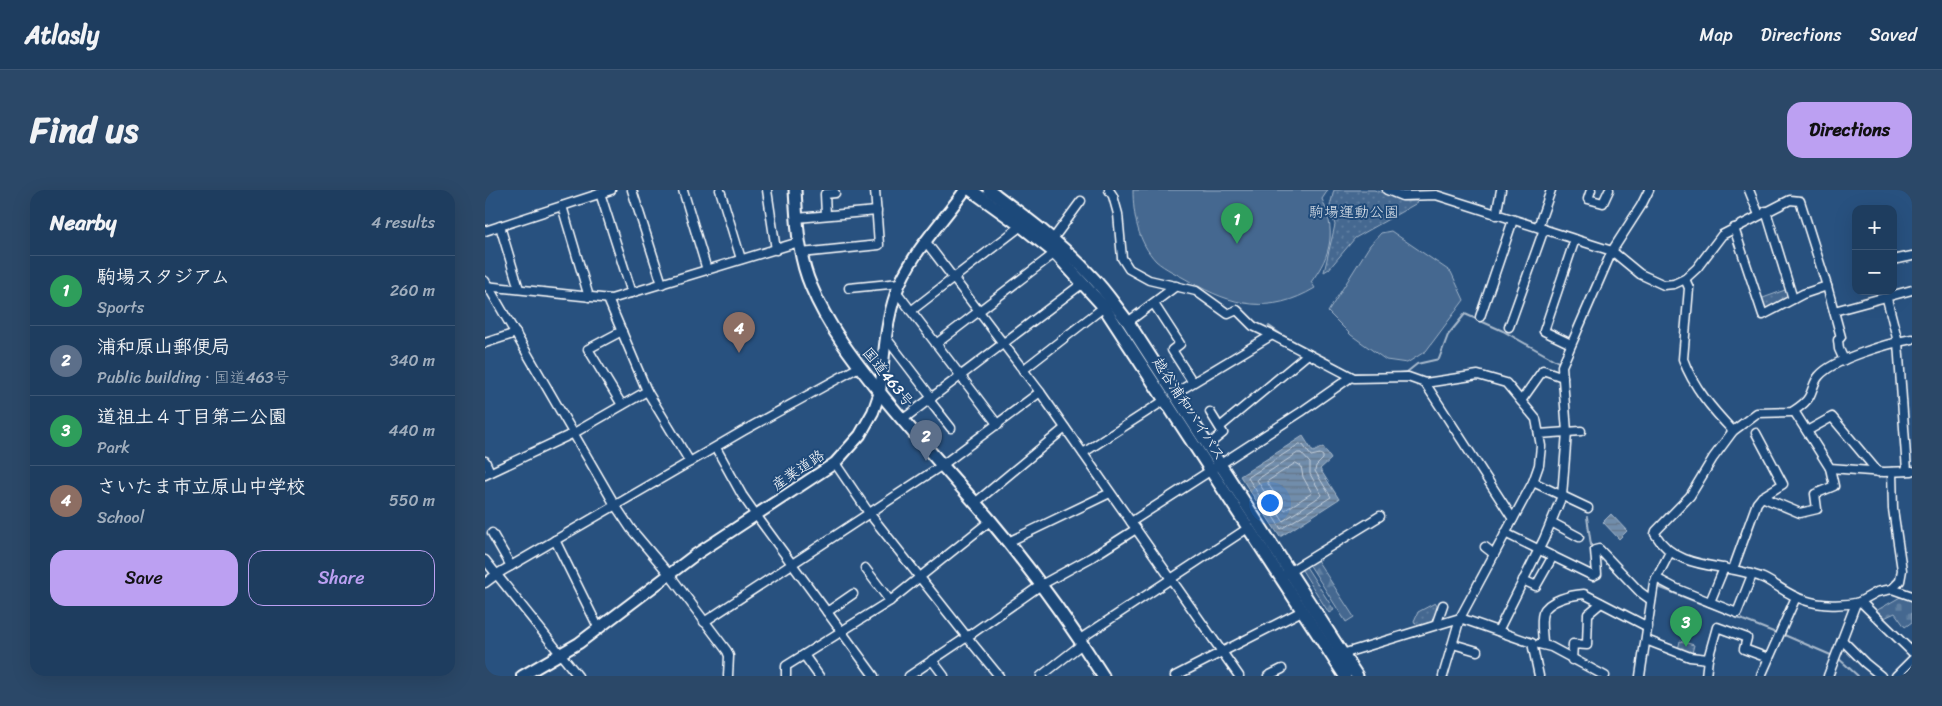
<!DOCTYPE html>
<meta charset="utf-8">
<style>
body{margin:0;font-family:Sriracha,"Klee One",sans-serif;background:#2b4868;color:#f1f3f6}
.controls{position:absolute;right:15px;top:15px;display:grid;overflow:hidden;border-radius:10px;box-shadow:0 5px 20px #0002}
.controls button{width:45px;height:45px;display:grid;place-items:center;padding:0;border:0;border-bottom:1px solid #3c5674;background:#1e3d5f;color:#f1f3f6;font:25px sans-serif}
.you{position:absolute;left:784px;top:312px;width:18px;height:18px;margin:-12px;border:4px solid #fff;border-radius:50%;background:#1a73e8;box-shadow:0 0 0 8px #1a73e833}
.badge{display:grid;place-items:center;width:32px;height:32px;border-radius:50%;background:#bca0f2;color:#fff;font-size:16px;font-weight:700}
.pin{position:absolute;translate:-50% -41px;filter:drop-shadow(0 1px 2px #0008)}
.pin::after{content:'';position:absolute;top:26px;width:18px;height:15px;background:inherit;clip-path:polygon(0 0,100% 0,50% 100%)}
.list{margin:0;padding:0;list-style:none}
h2{display:flex;justify-content:space-between;align-items:center;height:65px;margin:0;padding:0 20px;font-size:21px}
h2 small{font-size:16px;font-weight:400;color:#a1aebd}
.list li{display:grid;grid-template-columns:32px 1fr auto;gap:15px;align-items:center;box-sizing:border-box;height:70px;padding:0 20px;border-top:1px solid #3c5674}
.list b{display:block;font-size:19px;white-space:nowrap}
.list p{margin:0;font-size:16px;white-space:nowrap;color:#a1aebd}
.list em{font-size:16px;font-style:normal;color:#a1aebd}
.actions{display:flex;gap:10px;padding:15px 20px}
.actions a{flex:1;padding:11px 0;border:1px solid #bca0f2;border-radius:15px;text-align:center;font-size:18px;color:#bca0f2}
.actions .main{background:#bca0f2;color:#111}
.map{position:relative;flex:none;width:1427px;height:486px;overflow:hidden;border-radius:15px}
header{display:flex;align-items:center;gap:30px;box-sizing:border-box;height:70px;padding:0 25px;background:#1e3d5f;border-bottom:1px solid #3c5674}
header strong{font-size:24px}
nav{display:flex;gap:28px;margin-inline-start:auto;font-size:18px}
.intro{display:flex;align-items:center;justify-content:space-between;box-sizing:border-box;height:120px;padding:0 30px}
h1{margin:0;font-size:35px}
.button{padding:12px 22px;border-radius:15px;background:#bca0f2;color:#111;font-size:18px;font-weight:700}
main{display:flex;gap:30px;padding:0 30px}
aside{flex:1;background:#1e3d5f;border-radius:15px;box-shadow:0 5px 20px #0002}
.map>svg:first-child{display:block}
</style>
<header>
<strong>Atlasly</strong>
<nav><a>Map</a><a>Directions</a><a>Saved</a></nav>
</header>
<div class="intro"><h1>Find us</h1><a class="button">Directions</a></div>
<main>
<aside>
<h2>Nearby<small>4 results</small></h2>
<ul class="list">
<li><span class="badge" style="background:#2e9e5b">1</span><div><b>駒場スタジアム</b><p>Sports</p></div><em>260 m</em></li>
<li><span class="badge" style="background:#5c6f8a">2</span><div><b>浦和原山郵便局</b><p>Public building · 国道463号</p></div><em>340 m</em></li>
<li><span class="badge" style="background:#2e9e5b">3</span><div><b>道祖土４丁目第二公園</b><p>Park</p></div><em>440 m</em></li>
<li><span class="badge" style="background:#8d6e63">4</span><div><b>さいたま市立原山中学校</b><p>School</p></div><em>550 m</em></li>
</ul>
<div class="actions"><a class="main">Save</a><a>Share</a></div>
</aside>
<div class="map">
<svg width="1427" height="486" viewBox="0 0 1427 486">
<defs>
<pattern id="grass-dots" width="8" height="8" patternUnits="userSpaceOnUse" patternTransform="scale(1.25)"><rect width="8" height="8" fill="#446890"/><path d="M2 2h.1M6 6h.1" fill="none" stroke="#607fa1" stroke-width="1.8" stroke-linecap="round"/></pattern>
<pattern id="forest-firs" width="22" height="20" patternUnits="userSpaceOnUse" patternTransform="scale(1.25)"><rect width="22" height="20" fill="#446890"/><path d="M5 1l3.5 6h-7zM16 11l3.5 6h-7z" fill="#607fa1"/></pattern>
<pattern id="cemetery-stones" width="16" height="16" patternUnits="userSpaceOnUse" patternTransform="scale(1.25)"><rect width="16" height="16" fill="#446890"/><path d="M2 7V4a2 2 0 0 1 4 0v3zM10 15v-3a2 2 0 0 1 4 0v3z" fill="#607fa1"/></pattern>
<pattern id="water-rules" width="6" height="5" patternUnits="userSpaceOnUse" patternTransform="scale(1.25)"><rect width="6" height="5" fill="#718dab"/><path d="M0 2.5h6" fill="none" stroke="#64768a"/></pattern>
</defs>
<rect width="100%" height="100%" fill="#28517f"/>
<filter id="ink" filterUnits="userSpaceOnUse"><feTurbulence type="fractalNoise" baseFrequency=".02" numOctaves="2"/><feDisplacementMap in="SourceGraphic" scale="10" xChannelSelector="R" yChannelSelector="G"/><feConvolveMatrix kernelMatrix="1 2 1 2 8 2 1 2 1" color-interpolation-filters="sRGB"/></filter>
<g filter="url(#ink)">
<g fill="url(#grass-dots)" stroke="#a2b4c8">
<path d="M849 0C861 0 877 0 889 0 905 4 910 13 931 11L932 13 870 48 844 79 839 82 850 35 845 16Z"/>
<polygon points="1303,99 1306,107 1279,121 1275,109"/>
<polygon points="950,413 955,420 948,434 932,436 929,431 933,422"/>
<polygon points="1195,451 1209,455 1207,463 1193,460"/>
</g>
<g fill="url(#forest-firs)" stroke="#a2b4c8">
<polygon points="832,370 869,427 861,432 824,374"/>
<polygon points="820,375 849,420 844,423 815,377"/>
</g>
<polygon fill="url(#cemetery-stones)" stroke="#a2b4c8" points="1417,406 1427,409 1427,432 1420,437 1410,423 1397,429 1389,422"/>
<g fill="#446890" stroke="#a2b4c8">
<path d="M648 0H843L837 9C851 41 847 64 826 92L830 98C785 125 748 116 704 91 694 85 680 79 671 71 653 52 648 25 648 0Z"/>
<polygon points="906,41 966,82 979,110 941,161 922,173 901,170 866,145 843,122 885,55 896,43"/>
</g>
<g fill="url(#water-rules)" stroke="#aabbcd">
<polygon points="818,246 828,262 838,257 846,269 835,279 854,309 795,347 755,286"/>
<polygon points="1126,324 1142,341 1134,349 1118,332"/>
</g>
<g fill="none" stroke-linecap="round" stroke-linejoin="round">
<g stroke="#c6d1dd" stroke-width="1">
<polygon points="815,254 818,255 826,266 835,264 838,266 838,269 831,276 830,281 846,307 796,339 763,288"/>
<polygon points="813,263 816,263 825,273 825,284 837,305 798,331 772,290"/>
<polygon points="811,273 816,276 818,287 827,303 800,320 782,292"/>
</g>
<g stroke="#aabbcd" stroke-width="2">
<polyline points="784,136 797,145 869,183 888,184"/>
<polyline points="905,184 922,182 932,174 954,169 963,145 980,124 1018,141 1075,173"/>
<polyline points="1102,327 1107,362"/>
<polyline points="1172,395 1176,398 1291,443"/>
<polyline points="1297,444 1348,466"/>
<polyline points="1353,468 1373,486"/>
</g>
<defs>
<g id="minor">
<polyline points="147,0 177,94"/>
<polyline points="198,0 222,80"/>
<polyline points="235,0 256,69"/>
<polyline points="282,0 291,60"/>
<polyline points="624,0 628,6 633,24 637,68 644,79 664,90 711,101 743,124 752,120 768,136 787,145"/>
<polyline points="902,0 917,6 951,5 1127,61 1155,84 1179,95 1189,94 1200,89 1212,78 1237,45 1305,10 1315,11 1342,96 1356,147 1353,150 1354,159 1359,170"/>
<polyline points="1106,0 1103,9 1118,13 1124,0"/>
<polyline points="1264,0 1274,25"/>
<polyline points="115,3 147,103"/>
<polyline points="77,16 104,107"/>
<polyline points="1281,21 1308,109"/>
<polyline points="341,25 340,4 350,3"/>
<polyline points="1011,25 1016,0"/>
<polyline points="312,28 392,21"/>
<polyline points="15,36 34,99"/>
<polyline points="1053,37 1066,0"/>
<polyline points="1249,38 1278,125 1318,104 1342,96"/>
<polyline points="0,41 126,0"/>
<polyline points="568,49 596,11"/>
<polyline points="441,52 555,202 754,486"/>
<polyline points="316,63 394,55 390,0"/>
<polyline points="1408,70 1427,66"/>
<path d="M1200 89 1204 98 1198 169C1208 197 1228 220 1248 241"/>
<polyline points="0,91 130,315 146,339 184,384 242,461 244,466 243,486"/>
<polyline points="0,96 126,109 314,52"/>
<polyline points="364,98 415,93"/>
<polyline points="411,101 513,235"/>
<polyline points="1400,101 1413,152 1422,281"/>
<polyline points="123,109 162,201 205,272"/>
<polyline points="669,114 695,154 687,160 707,191"/>
<polyline points="426,121 536,36"/>
<polyline points="1349,121 1427,100"/>
<polyline points="995,127 1028,30"/>
<polyline points="643,132 691,96"/>
<polyline points="1024,137 1059,39"/>
<polyline points="402,149 447,208"/>
<path d="M1427 149C1405 153 1348 169 1334 186 1329 191 1328 200 1324 207 1321 213 1313 218 1307 222L1272 223 1248 241 1228 268 1205 306 1171 341 1170 344C1193 383 1242 372 1278 388 1291 394 1304 406 1319 410 1336 416 1358 416 1376 412L1427 462"/>
<polyline points="0,153 31,143"/>
<polyline points="451,154 570,63"/>
<polyline points="1086,154 1059,141 1090,49"/>
<polyline points="538,180 619,117"/>
<polyline points="940,193 1028,329"/>
<polyline points="689,204 787,145 869,188 923,187 940,193 993,185 1021,193 1051,229 1056,256 1054,275 1048,292 975,428 958,486"/>
<polyline points="444,210 466,238"/>
<polyline points="1036,211 1058,180 1078,187"/>
<polyline points="137,215 103,159 137,141"/>
<polyline points="1309,221 1345,278 1399,282 1427,281"/>
<polyline points="417,230 598,93"/>
<polyline points="735,237 823,164"/>
<polyline points="1322,241 1347,227 1393,282"/>
<polyline points="1271,243 1298,294 1277,307 1315,323 1332,319 1330,304 1349,296 1345,278"/>
<polyline points="1054,244 1096,241"/>
<polyline points="722,256 738,243 725,222"/>
<polyline points="231,258 257,305 271,325 389,486"/>
<polyline points="598,263 680,210"/>
<polyline points="0,271 5,282"/>
<polyline points="350,273 384,323 482,447 424,486"/>
<polyline points="0,285 89,243 162,201"/>
<polyline points="1048,292 1103,318"/>
<polyline points="490,313 580,238"/>
<polyline points="646,332 816,222 866,187"/>
<polyline points="1066,332 1094,347"/>
<polyline points="7,343 26,376"/>
<polyline points="1020,343 1108,386 1112,384 1110,360 1114,359 1155,402 1166,410"/>
<polyline points="70,350 114,439"/>
<polyline points="523,352 625,303"/>
<polyline points="1000,357 1009,364"/>
<polyline points="0,370 93,486"/>
<polyline points="380,378 405,411"/>
<polyline points="1248,379 1272,313 1277,307"/>
<polyline points="802,383 895,326"/>
<polyline points="1171,388 1190,398 1252,423 1267,385"/>
<polyline points="1038,390 1051,396 1068,366"/>
<polyline points="0,393 12,384 258,241 374,177"/>
<polyline points="1407,399 1415,391 1417,380 1408,319 1407,282"/>
<polyline points="1225,412 1239,378"/>
<polyline points="1374,412 1392,402 1407,399 1427,406"/>
<polyline points="342,422 368,404"/>
<polyline points="219,432 456,276 555,202"/>
<polyline points="951,435 958,415"/>
<polyline points="1013,441 1059,349 1077,306 1082,242 1077,176 1127,61 1156,16 1164,0"/>
<polyline points="595,449 763,338"/>
<polyline points="1161,450 1205,467 1223,469 1221,486"/>
<polyline points="1357,450 1380,473 1396,486"/>
<polyline points="968,454 992,461"/>
<polyline points="1054,454 1066,457 1120,486"/>
<path d="M1058 454C1058 445 1055 431 1058 423 1063 410 1086 405 1099 404L1163 437"/>
<polyline points="857,464 975,428 1047,453 1054,486"/>
<polyline points="319,465 334,486"/>
<polyline points="1223,469 1232,437 1262,448 1259,459 1283,468"/>
<polyline points="447,470 459,486"/>
<polyline points="1087,470 1088,454 1102,455 1103,424 1116,413"/>
<polyline points="301,486 301,476 405,411 505,331"/>
<polyline points="514,486 482,447 556,395 607,367 651,339"/>
<polyline points="556,486 597,454"/>
<polyline points="690,486 817,421"/>
<polyline points="783,486 797,479"/>
<polyline points="1155,486 1169,393 1185,362"/>
<polyline points="1276,486 1311,407"/>
<polyline points="1343,486 1371,413"/>
<polyline points="1411,486 1427,470"/>
</g>
<path id="major" d="M37 486 94 453 210 365 350 273 375 245 388 222 395 202C399 169 400 134 411 103 425 64 457 33 480 0"/>
<g id="highway">
<path d="M310 0C312 33 313 66 326 96 343 137 369 170 396 204 431 247 469 288 505 330 546 379 584 432 618 486"/>
<polyline points="486,0 536,36 570,63 619,117 860,486"/>
<path d="M504 0C540 27 576 53 607 87 620 100 631 117 643 132L872 486"/>
</g>
</defs>
<use href="#minor" stroke="#fff" stroke-width="11"/>
<use href="#major" stroke="#fff" stroke-width="14"/>
<use href="#highway" stroke="#fff" stroke-width="15"/>
<use href="#minor" stroke="#1f4a7a" stroke-width="8"/>
<use href="#major" stroke="#1f4a7a" stroke-width="10"/>
<use href="#highway" stroke="#1f4a7a" stroke-width="11"/>
</g>
</g>
<g text-anchor="middle" dominant-baseline="central" stroke-width="4" stroke-linejoin="round" paint-order="stroke">
<g font-size="15" fill="#dae1e9" stroke="#1f4a7a">
<text x="869" y="22">駒場運動公園</text>
</g>
<g font-size="15" fill="#fff" stroke="#1f4a7a">
<text transform="translate(403 187) rotate(51)">国道463号</text>
<text transform="translate(704 219) rotate(57)">越谷浦和バイパス</text>
<text transform="translate(313 280) rotate(-34)">産業道路</text>
</g>
</g>
</svg>
<div class="controls">
<button>+</button>
<button>−</button>
</div>
<div class="you"></div>
<div class="pin badge" style="left:752px;top:54px;background:#2e9e5b">1</div>
<div class="pin badge" style="left:441px;top:271px;background:#5c6f8a">2</div>
<div class="pin badge" style="left:1201px;top:457px;background:#2e9e5b">3</div>
<div class="pin badge" style="left:254px;top:163px;background:#8d6e63">4</div>
</div>
</main>
